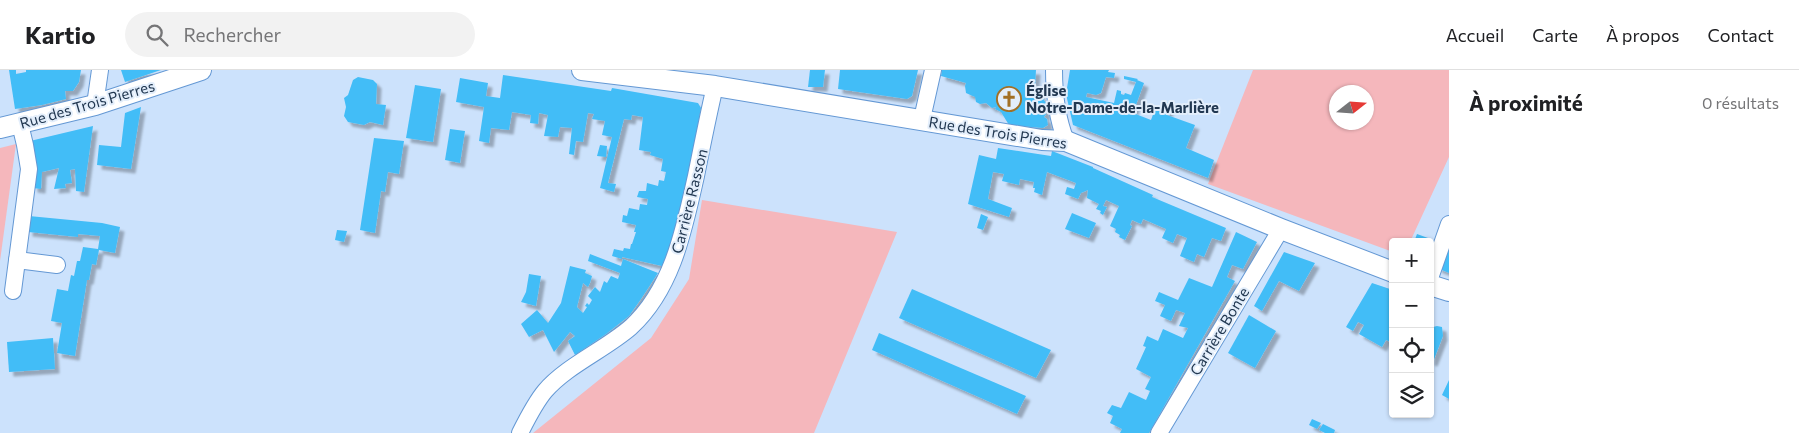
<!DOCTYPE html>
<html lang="fr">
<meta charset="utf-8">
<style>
body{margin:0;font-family:Commissioner,sans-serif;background:#f2f2f2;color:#202124}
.controls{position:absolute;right:15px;bottom:15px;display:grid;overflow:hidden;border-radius:5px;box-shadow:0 1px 4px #0004}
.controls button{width:45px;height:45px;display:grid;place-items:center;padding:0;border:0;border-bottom:1px solid #e0e0e0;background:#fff;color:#202124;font:25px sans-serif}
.compass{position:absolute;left:1329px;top:15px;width:45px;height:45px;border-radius:50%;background:#fff;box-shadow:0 1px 4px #0004;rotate:73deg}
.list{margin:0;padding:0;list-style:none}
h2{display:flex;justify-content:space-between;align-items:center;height:65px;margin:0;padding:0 20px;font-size:21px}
h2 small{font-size:16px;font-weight:400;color:#757577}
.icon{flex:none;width:28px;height:28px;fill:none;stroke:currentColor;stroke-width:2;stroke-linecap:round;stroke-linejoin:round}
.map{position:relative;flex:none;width:1449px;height:363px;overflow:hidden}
header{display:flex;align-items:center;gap:30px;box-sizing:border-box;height:70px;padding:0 25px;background:#fff;border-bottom:1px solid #e0e0e0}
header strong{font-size:24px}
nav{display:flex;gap:28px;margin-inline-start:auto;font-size:18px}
.search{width:350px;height:45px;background:#f2f2f2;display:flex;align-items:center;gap:12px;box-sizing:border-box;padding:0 18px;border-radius:28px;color:#757577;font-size:19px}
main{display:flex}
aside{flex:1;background:#fff}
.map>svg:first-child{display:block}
</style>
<header>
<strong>Kartio</strong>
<div class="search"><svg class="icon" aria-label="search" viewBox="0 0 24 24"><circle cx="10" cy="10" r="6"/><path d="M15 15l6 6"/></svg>Rechercher</div>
<nav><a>Accueil</a><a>Carte</a><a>À propos</a><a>Contact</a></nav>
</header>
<main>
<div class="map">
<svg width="1449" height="363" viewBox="0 0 1449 363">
<defs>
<filter id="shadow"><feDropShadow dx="4.5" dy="4.5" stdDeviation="1" flood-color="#0004"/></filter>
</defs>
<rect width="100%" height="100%" fill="#cce2fc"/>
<g fill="#f5b7bc" fill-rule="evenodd">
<path d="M1253 0H1449V87L1410 172H1393V182L1208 114ZM1336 22H1366V52H1336Z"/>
<polygon points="16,74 0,191 0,78"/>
<polygon points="702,130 897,162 814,363 533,363 651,268 689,209"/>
</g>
<g fill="#43bdf7" filter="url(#shadow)">
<polygon points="9,0 16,0 16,4 26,2 26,0 81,0 79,12 73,21 65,21 66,29 42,35 15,39"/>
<polygon points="121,0 161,0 125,12"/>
<polygon points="810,0 825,0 823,17 808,17"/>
<polygon points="840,0 918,0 912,26 907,29 838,19"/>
<polygon points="942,0 1036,0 1035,17 1046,33 1044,34 1046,44 1044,47 1047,49 1048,55 1043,58 1009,55 1001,42 995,39 996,37 992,38 986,33 980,34 976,32 975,27 966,23 965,16 966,13 941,6"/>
<polygon points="1070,0 1109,0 1108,2 1115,3 1114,8 1106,7 1101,23 1096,25 1087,23 1086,27 1114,33 1117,20 1121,21 1121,24 1124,25 1125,23 1131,25 1136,12 1124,9 1124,6 1138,9 1137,10 1144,13 1133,43 1151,50 1155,39 1163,42 1166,32 1171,34 1167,45 1195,55 1186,78 1214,90 1208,108 1073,55 1066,24"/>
<polygon points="503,5 611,21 612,18 698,33 701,38 688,107 672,171 662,196 622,187 622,189 612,186 614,179 623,181 624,178 630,179 631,174 632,174 636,162 634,162 636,155 622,152 623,145 627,146 629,138 639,140 640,134 647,135 648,129 637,127 639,121 646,121 647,113 658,116 659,110 664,111 666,102 661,101 663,89 650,85 651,82 639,80 643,47 632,45 631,50 624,49 608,113 616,114 614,122 600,118 612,67 602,65 605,51 592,49 594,44 588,43 583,72 576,71 574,85 569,84 572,58 560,57 558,67 544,66 548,45 539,43 538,54 530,53 531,45 512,42 509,60 491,58 489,73 479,71 484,37 456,32 460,8 488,13 486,26 500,28"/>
<polygon points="358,7 373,10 377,14 376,34 386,35 383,55 370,52 364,55 348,52 344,46 346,37 344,28 348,25 353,10"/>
<polygon points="415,15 441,19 433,72 406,68"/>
<polygon points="141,37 131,99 97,95 99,75 121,77 125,43"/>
<polygon points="93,56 84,122 76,121 75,99 70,100 72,113 65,114 66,118 54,119 59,98 42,102 41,119 33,118 30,71"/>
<polygon points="450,59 465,61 460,93 445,90"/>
<polygon points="374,68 404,71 399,104 388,102 385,122 381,121 375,163 360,160"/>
<polygon points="600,75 607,76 606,87 597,86"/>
<polygon points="998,78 1051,86 1052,81 1093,97 1093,98 1153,125 1152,127 1226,158 1221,171 1212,168 1204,187 1197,184 1194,192 1180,186 1187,168 1177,164 1173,173 1162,168 1166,159 1143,149 1141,154 1132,150 1130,155 1132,156 1125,170 1119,167 1120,165 1115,162 1116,159 1110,156 1119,136 1106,130 1103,136 1107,137 1103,145 1100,143 1101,141 1096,139 1099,134 1087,128 1088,120 1081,123 1078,129 1065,124 1067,117 1074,119 1076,113 1047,102 1042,125 1034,122 1035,118 1033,118 1034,112 1020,109 1019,115 1002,111 1004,104 993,102 988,129 1012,138 1009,147 968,134 979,85 996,89"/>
<polygon points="1072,143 1096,153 1089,168 1065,159"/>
<polygon points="981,144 988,147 983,160 977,158"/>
<polygon points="29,146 102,153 120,157 115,183 99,180 96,195 92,194 89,210 87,210 75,286 57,283 62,253 51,251 57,219 68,221 71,205 74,206 77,191 80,191 83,177 98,179 100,166 78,164 78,167 28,162"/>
<polygon points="337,160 347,161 344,172 335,170"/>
<polygon points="1236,162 1257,172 1243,199 1232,195 1227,207 1235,211 1149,363 1120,363 1122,359 1110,353 1113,346 1107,343 1112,335 1121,338 1129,322 1146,330 1150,321 1145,319 1151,307 1136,299 1146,277 1143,276 1147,266 1158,271 1163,259 1183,268 1188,258 1179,256 1185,243 1176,240 1171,251 1160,246 1165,235 1155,231 1159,222 1178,230 1189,208 1212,217"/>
<polygon points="1417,164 1428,168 1427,172 1414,172"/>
<polygon points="1449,167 1449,203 1437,198"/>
<polygon points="1284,182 1315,193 1299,221 1279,211 1262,241 1254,236"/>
<polygon points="590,184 621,196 623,189 658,203 641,229 629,246 606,264 575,285 568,271 575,266 570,262 554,282 543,260 529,267 521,254 537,240 548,253 561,233 570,196 586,200 585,203 592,206 590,213 588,217 583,213 577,237 583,243 587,237 585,236 587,233 589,235 592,230 588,226 595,217 600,222 604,211 607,213 611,206 618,209 620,203 588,191"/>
<polygon points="529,204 541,206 536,236 521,232 526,222"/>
<polygon points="1372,213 1393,220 1393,273 1386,270 1382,277 1359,264 1364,255 1358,252 1353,261 1346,257"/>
<polygon points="912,219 1051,280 1036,308 899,248"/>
<polygon points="1249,245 1276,261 1255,298 1228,283"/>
<polygon points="1437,256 1442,257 1443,266 1433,292 1430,291 1430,260 1432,260 1433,257"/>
<polygon points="879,263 1026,326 1017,344 872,280"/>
<polygon points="53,268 55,299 9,302 7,272"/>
<polygon points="1449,310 1449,329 1442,325"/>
<polygon points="1312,349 1321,353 1317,359 1309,355"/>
<polygon points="1323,354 1335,360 1334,363 1325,363 1319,360"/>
</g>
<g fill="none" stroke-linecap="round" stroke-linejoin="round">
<defs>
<g id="minor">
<path d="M1054 0C1054 25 1057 48 1066 71"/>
<polyline points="95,35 100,0"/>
<polyline points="922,49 933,0"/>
<polyline points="17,190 57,195"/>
<polyline points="1430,208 1449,154"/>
<polyline points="13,221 29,99 25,75 20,54"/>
<path d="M520 363C527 349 535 333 545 321 566 296 606 279 631 257 673 218 684 159 696 106 702 76 708 46 715 16"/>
<polyline points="1159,363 1281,159"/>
</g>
<g id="tertiary">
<polyline points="582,0 715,16 1042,70 1066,71 1281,159 1393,202"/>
<polyline points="0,58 95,35 201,0"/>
<polyline points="1430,215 1449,221"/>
</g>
</defs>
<use href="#minor" stroke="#6498d4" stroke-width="18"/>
<use href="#tertiary" stroke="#6498d4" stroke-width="22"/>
<use href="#minor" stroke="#fff" stroke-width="16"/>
<use href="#tertiary" stroke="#fff" stroke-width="20"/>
</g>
<defs>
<symbol id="church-ring" viewBox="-11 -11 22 22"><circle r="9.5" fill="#e3eefb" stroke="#a27025" stroke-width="1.5"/><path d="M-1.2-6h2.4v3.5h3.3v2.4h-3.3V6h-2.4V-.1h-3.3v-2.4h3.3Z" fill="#a27025"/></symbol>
</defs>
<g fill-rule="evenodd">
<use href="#church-ring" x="995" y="15" width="28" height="28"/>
</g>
<g text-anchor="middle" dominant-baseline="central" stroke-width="4" stroke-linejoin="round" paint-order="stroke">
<g font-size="15" font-weight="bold" fill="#223851" stroke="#e3eefb" text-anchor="start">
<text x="1026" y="20">Église<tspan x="1026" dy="17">Notre-Dame-de-la-Marlière</tspan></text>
</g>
<g font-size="15" fill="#223851" stroke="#e3eefb">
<text transform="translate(87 34) rotate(-16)">Rue des Trois Pierres</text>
<text transform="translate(998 62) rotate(9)">Rue des Trois Pierres</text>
<text transform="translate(689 131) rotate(-76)">Carrière Rasson</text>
<text transform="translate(1219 261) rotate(-59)">Carrière Bonte</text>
</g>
</g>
</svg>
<div class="controls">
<button>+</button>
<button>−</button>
<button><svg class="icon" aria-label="locate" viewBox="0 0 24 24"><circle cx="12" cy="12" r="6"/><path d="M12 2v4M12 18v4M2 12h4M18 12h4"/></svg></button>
<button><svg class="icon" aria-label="layers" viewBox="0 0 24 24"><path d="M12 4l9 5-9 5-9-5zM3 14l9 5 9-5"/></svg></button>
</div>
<svg class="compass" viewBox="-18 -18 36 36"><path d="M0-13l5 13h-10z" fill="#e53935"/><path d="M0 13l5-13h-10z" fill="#757577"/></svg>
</div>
<aside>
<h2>À proximité<small>0 résultats</small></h2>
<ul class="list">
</ul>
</aside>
</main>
